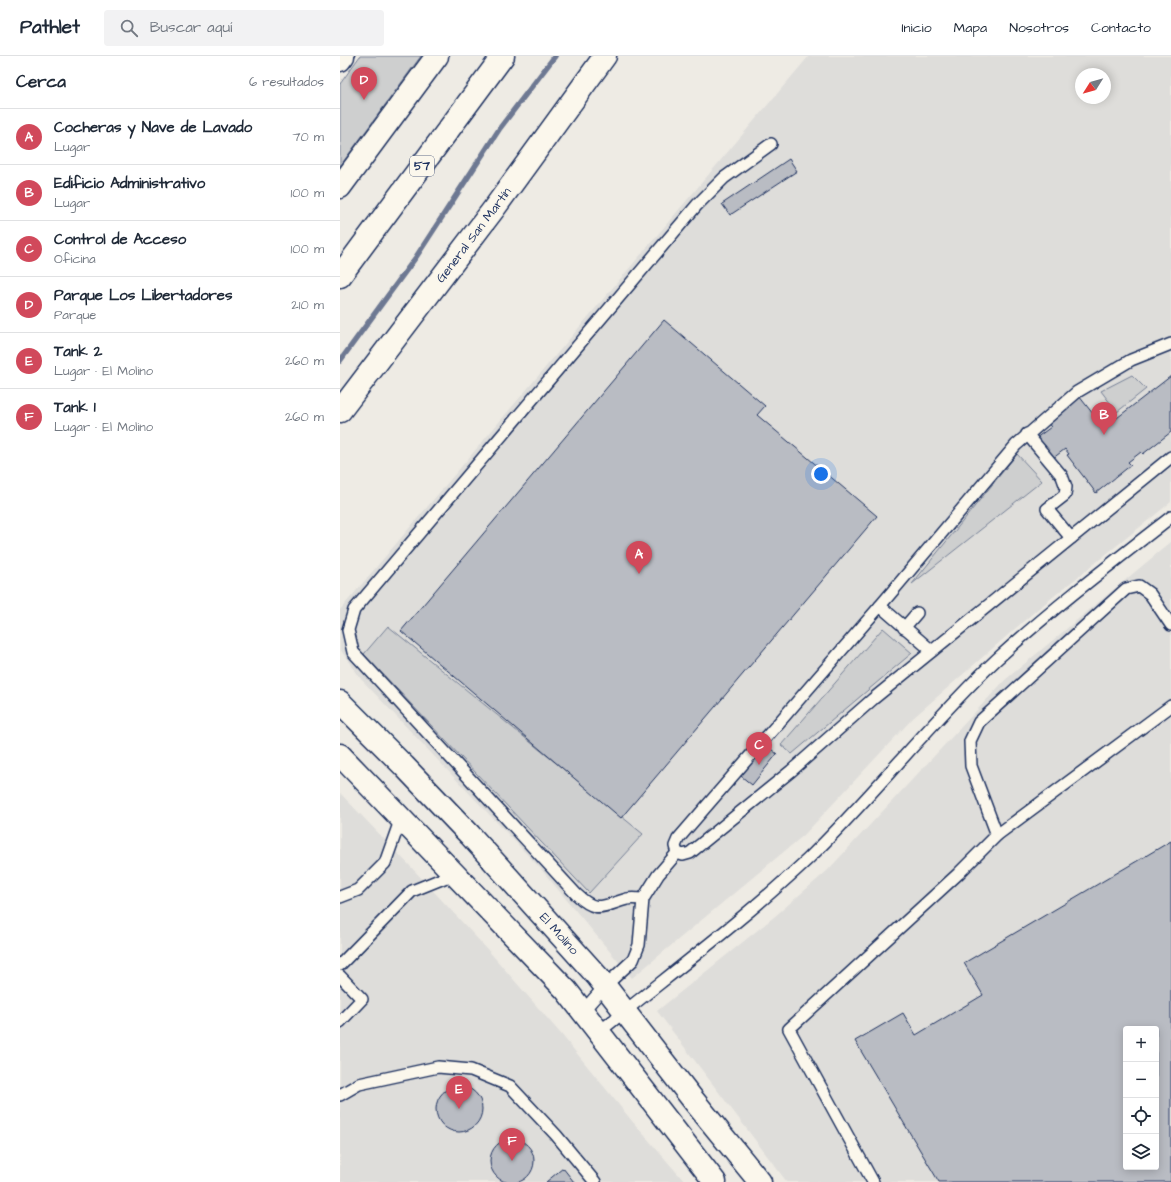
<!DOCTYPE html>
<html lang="es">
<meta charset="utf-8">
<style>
body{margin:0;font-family:"Architects Daughter",sans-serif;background:#f2f2f3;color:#1f2937}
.controls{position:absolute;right:12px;bottom:12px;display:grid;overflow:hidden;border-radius:4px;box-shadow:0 2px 10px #0003}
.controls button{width:36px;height:36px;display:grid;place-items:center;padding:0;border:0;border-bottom:1px solid #e0e1e3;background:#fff;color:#1f2937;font:20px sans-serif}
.compass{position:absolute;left:735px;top:12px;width:36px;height:36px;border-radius:50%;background:#fff;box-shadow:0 2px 10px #0003;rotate:233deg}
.you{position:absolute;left:481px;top:418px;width:14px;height:14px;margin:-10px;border:3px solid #fff;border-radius:50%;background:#1a73e8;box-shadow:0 0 0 6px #1a73e833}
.badge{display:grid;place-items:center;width:26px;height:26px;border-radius:50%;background:#d1495b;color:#fff;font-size:13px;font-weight:700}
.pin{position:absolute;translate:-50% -33px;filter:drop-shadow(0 1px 2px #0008)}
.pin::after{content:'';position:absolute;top:21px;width:14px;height:12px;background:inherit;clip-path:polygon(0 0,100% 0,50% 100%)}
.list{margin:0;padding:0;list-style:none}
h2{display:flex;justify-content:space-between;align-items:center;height:52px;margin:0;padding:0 16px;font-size:17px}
h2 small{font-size:13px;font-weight:400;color:#747a83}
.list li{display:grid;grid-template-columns:26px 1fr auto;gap:12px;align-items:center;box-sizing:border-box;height:56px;padding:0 16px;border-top:1px solid #e0e1e3}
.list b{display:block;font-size:15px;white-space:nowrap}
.list p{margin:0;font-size:13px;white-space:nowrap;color:#747a83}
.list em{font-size:13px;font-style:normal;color:#747a83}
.icon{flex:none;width:22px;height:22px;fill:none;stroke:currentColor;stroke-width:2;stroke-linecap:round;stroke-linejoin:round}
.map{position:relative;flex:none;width:831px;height:1126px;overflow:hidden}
header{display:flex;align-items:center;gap:24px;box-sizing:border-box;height:56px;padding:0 20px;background:#fff;border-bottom:1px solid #e0e1e3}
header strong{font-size:19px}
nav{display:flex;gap:22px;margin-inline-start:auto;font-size:14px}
.search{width:280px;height:36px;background:#f2f2f3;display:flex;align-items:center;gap:10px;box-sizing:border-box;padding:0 14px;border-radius:4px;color:#747a83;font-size:15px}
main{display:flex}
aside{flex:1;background:#fff}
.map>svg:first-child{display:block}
</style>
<header>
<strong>Pathlet</strong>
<div class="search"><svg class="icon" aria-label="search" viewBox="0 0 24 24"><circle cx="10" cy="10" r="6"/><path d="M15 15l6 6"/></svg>Buscar aquí</div>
<nav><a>Inicio</a><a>Mapa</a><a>Nosotros</a><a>Contacto</a></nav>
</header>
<main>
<aside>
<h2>Cerca<small>6 resultados</small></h2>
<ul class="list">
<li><span class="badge">A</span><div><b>Cocheras y Nave de Lavado</b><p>Lugar</p></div><em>70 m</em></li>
<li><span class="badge">B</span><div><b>Edificio Administrativo</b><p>Lugar</p></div><em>100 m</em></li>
<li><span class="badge">C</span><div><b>Control de Acceso</b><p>Oficina</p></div><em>100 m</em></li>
<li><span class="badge">D</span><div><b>Parque Los Libertadores</b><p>Parque</p></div><em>210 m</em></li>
<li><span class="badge">E</span><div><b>Tank 2</b><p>Lugar · El Molino</p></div><em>260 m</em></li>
<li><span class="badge">F</span><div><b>Tank 1</b><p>Lugar · El Molino</p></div><em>260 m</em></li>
</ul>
</aside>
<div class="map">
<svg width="831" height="1126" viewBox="0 0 831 1126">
<rect width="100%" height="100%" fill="#eeebe4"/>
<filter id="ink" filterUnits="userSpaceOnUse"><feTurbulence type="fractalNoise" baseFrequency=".025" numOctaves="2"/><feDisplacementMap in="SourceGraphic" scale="8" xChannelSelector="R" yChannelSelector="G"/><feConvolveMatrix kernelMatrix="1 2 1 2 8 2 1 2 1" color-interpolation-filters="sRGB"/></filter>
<g filter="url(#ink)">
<g fill="#deddda" fill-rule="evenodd">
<path d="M469 0H831V446L693 557 573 662 464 779 292 922 200 812 21 623 0 593V554ZM741 18H765V42H741Z"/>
<path d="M831 486V1126H447L317 955 434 861 487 815 665 624ZM786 973H816V1111H786Z"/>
<polygon points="0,737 71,811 147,893 221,978 292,1065 345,1126 0,1126"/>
</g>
<g fill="#cecfcf" stroke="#747f96">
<polygon points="20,0 81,0 0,110 0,28"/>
<polygon points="792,319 806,333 777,356 761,335"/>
<polygon points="677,398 702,425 572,528"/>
<polygon points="48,570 303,778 249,837 24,598"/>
<polygon points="543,572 572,597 452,698 441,689"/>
</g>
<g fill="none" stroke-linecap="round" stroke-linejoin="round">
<polyline stroke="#6d7892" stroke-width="5.5" points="0,305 76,201 160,72 215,0"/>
</g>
<g fill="#b9bcc3" stroke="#1b2f5e" fill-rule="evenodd">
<polygon points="449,103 457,115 390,159 382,148"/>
<polygon points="324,264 425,350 417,359 537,460 281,762 61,575"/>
<polygon points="831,320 831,376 803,398 801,396 788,406 791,409 756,437 727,399 729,398 725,393 712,403 696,382 711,371 706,365 739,340 764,372"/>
<polygon points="426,689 437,698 412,729 401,720"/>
<path d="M831 785V1126H599L515 985 563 957 576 979 643 939 624 907ZM786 973H816V1111H786Z"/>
<circle cx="119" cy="1053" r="23"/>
<circle cx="172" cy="1105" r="22"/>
<polygon points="223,1112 234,1126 206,1126"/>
</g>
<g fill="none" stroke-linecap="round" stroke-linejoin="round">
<defs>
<g id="service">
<polyline points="687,378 722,420 726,431 725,439 707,453 731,482"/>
<polyline points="540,550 592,595"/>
<polyline points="564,572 577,557"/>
<polyline points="657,779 631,710 630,685 639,666 786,533 799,530 810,538 831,569"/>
<polyline points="337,797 335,790 338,783 540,550 676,389 737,336 791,304 831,288"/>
<polyline points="337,797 343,799 350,797 451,715 533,643 831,401"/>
<polyline points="0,841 18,834 45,807 61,762"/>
<path d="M303 843C298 843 292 842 287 843 262 850 257 858 236 838L13 596 8 574 14 554 357 149 384 122 431 88"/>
<polyline points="0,909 72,835 114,818"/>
<polyline points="0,920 22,943 0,966"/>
<polyline points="243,955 265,930 293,904 299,889 303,843 318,819 337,797"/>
<path d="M259 976C329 919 402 865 468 803 534 739 590 666 657 603 712 553 772 507 831 461"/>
<polyline points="0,1039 19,1028 98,1011 131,1014 170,1030 216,1079 255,1126"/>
<polyline points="533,1126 449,973 618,818 657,779 831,650"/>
</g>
<g id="tertiary">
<polyline points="0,4 3,0"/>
<path id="s1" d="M0 355 153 154 265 0"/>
<path id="s2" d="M0 646 64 710 130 779 258 921 354 1045 420 1126"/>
<polyline points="0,699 226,934 375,1126"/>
</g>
<g id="motorway">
<polyline points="0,131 97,0"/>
<polyline points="0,220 163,0"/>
</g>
</defs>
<use href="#service" stroke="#1b2f5e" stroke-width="14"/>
<use href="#tertiary" stroke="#1b2f5e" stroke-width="25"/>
<use href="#motorway" stroke="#1b2f5e" stroke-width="25"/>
<use href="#service" stroke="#fbf7ec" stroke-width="11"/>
<use href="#tertiary" stroke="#fbf7ec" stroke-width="22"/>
<use href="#motorway" stroke="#fbf7ec" stroke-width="22"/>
</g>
</g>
<g text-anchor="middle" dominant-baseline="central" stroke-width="3" stroke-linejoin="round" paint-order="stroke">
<rect fill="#fbf7ec" stroke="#5e6b89" stroke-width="1" x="70" y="100" width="24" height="20" rx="3"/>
<g font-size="12" font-weight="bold" fill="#1b2f5e">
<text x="82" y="110">57</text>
</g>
<g font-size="13" fill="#1b2f5e" stroke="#fbf7ec">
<text stroke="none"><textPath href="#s1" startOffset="221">General San Martín</textPath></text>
<text stroke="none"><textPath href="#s2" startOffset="319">El Molino</textPath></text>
</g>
</g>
</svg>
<div class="controls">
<button>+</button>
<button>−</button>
<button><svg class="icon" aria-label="locate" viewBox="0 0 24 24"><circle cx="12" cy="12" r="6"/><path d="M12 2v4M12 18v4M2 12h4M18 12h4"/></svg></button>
<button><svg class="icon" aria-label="layers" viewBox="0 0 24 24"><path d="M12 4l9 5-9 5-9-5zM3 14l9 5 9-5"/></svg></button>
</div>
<svg class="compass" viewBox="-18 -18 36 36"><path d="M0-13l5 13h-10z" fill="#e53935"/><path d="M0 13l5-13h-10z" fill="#747a83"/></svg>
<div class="you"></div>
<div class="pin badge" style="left:299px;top:518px">A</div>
<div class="pin badge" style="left:764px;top:379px">B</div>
<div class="pin badge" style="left:419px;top:709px">C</div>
<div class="pin badge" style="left:24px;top:44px">D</div>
<div class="pin badge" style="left:119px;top:1053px">E</div>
<div class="pin badge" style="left:172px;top:1105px">F</div>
</div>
</main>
